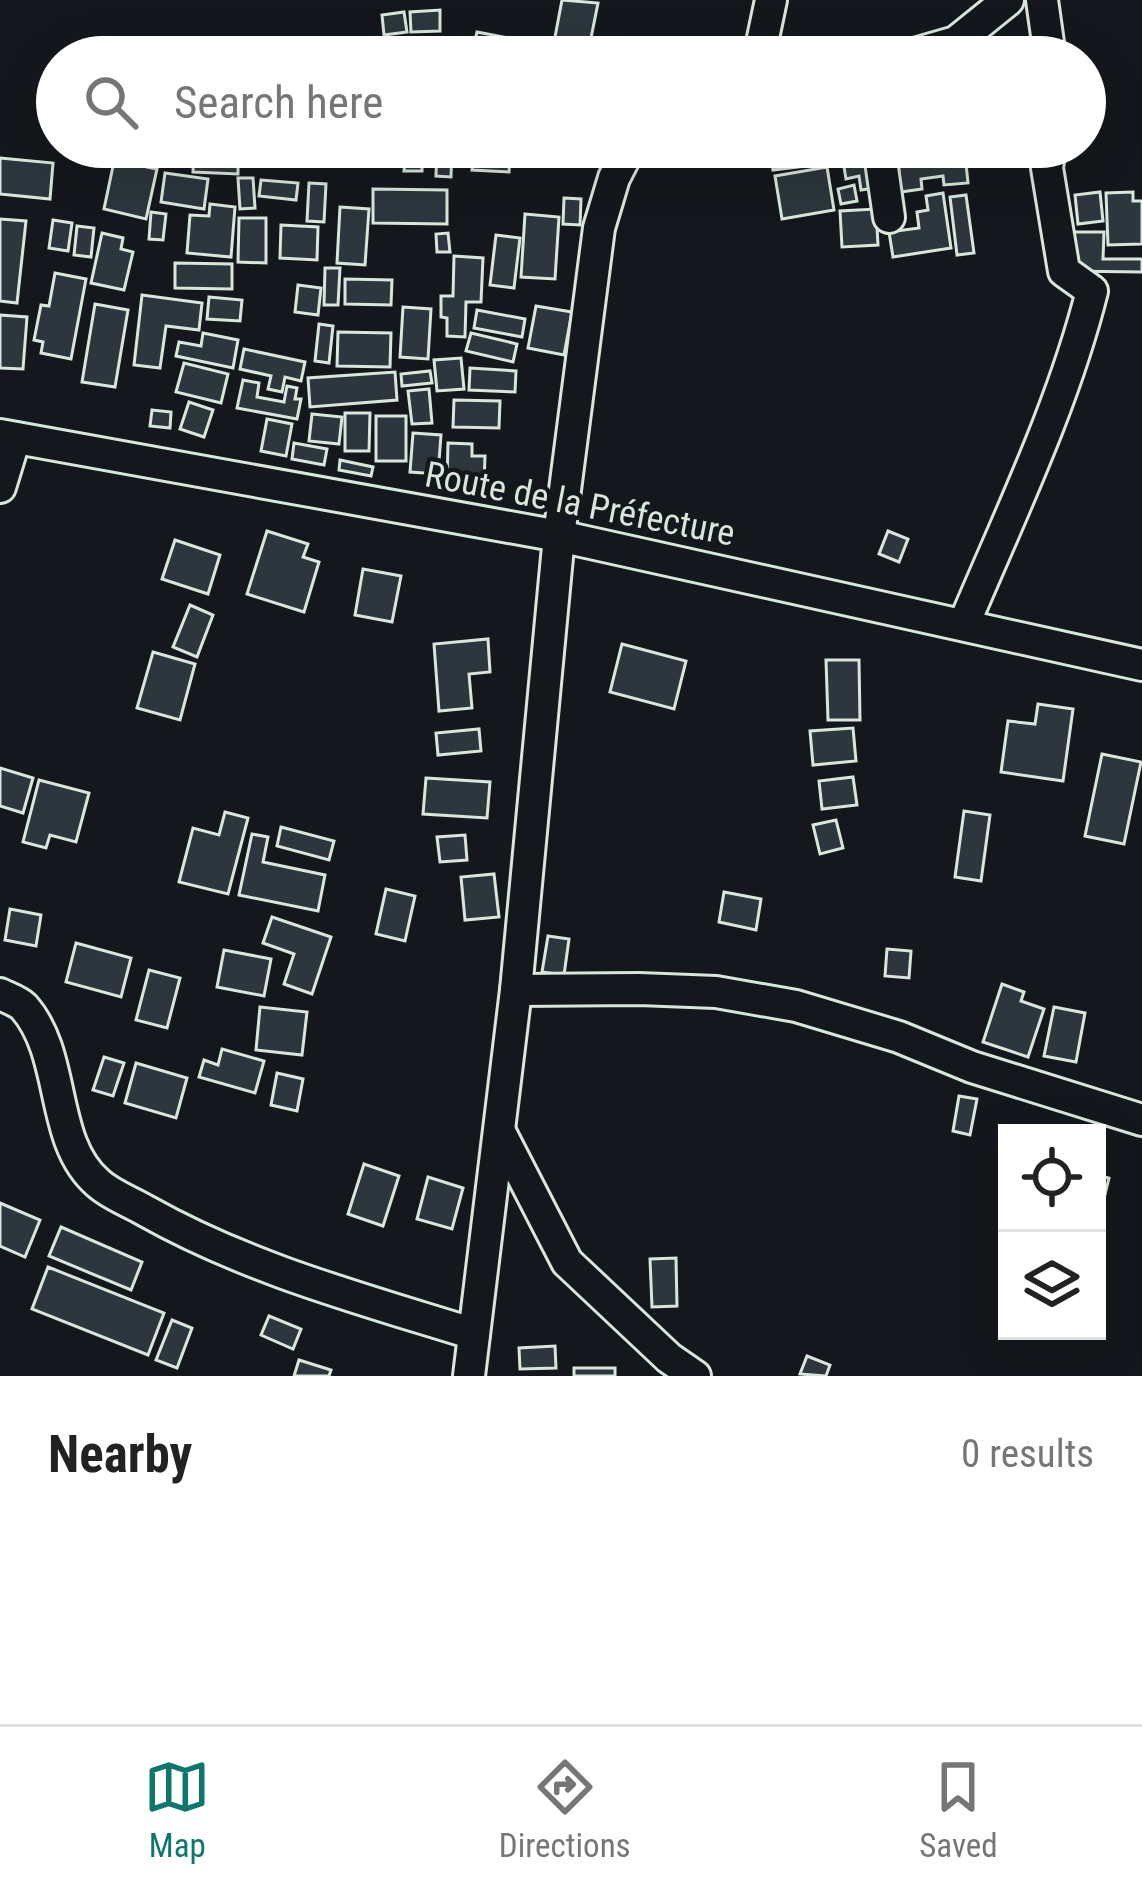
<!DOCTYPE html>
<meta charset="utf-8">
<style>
body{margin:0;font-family:"Roboto Condensed",sans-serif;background:#f6f6f6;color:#222}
.controls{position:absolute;right:36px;bottom:36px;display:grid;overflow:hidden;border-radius:0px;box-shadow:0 12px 48px #0002}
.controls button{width:108px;height:108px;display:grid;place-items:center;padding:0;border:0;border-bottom:3px solid #e0e0e0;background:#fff;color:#222;font:60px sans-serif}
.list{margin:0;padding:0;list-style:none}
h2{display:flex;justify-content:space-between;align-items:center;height:156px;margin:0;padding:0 48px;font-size:51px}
h2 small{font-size:39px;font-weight:400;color:#767676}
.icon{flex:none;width:66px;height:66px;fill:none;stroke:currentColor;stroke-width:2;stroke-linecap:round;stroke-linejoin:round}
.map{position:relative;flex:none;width:1142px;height:1376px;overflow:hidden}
.search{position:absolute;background:#fff;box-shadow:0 12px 48px #0002;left:36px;right:36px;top:36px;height:132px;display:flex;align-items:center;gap:30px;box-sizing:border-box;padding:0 42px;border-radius:66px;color:#767676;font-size:45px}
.sheet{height:348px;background:#fff}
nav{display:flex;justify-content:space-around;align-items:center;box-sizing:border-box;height:168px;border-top:3px solid #e0e0e0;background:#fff;font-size:33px;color:#767676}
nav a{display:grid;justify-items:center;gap:6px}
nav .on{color:#0f766e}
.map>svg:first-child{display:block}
</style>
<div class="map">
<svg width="1142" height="1376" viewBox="0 0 1142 1376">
<rect width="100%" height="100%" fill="#14181c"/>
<g fill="#2c363c" stroke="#d8e6dc" stroke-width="3">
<polygon points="562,0 598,3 590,43 555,37"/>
<polygon points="440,10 440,31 411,32 410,12"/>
<polygon points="404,12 407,32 384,35 382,15"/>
<polygon points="477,32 509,38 505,57 471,57"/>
<polygon points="391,44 449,45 448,57 390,57"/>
<polygon points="353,46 381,48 380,57 352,57"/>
<polygon points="194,147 238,147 238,174 193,172"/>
<polygon points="361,147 432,147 431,163 422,162 422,171 404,171 405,160 360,159"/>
<polygon points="437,147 452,147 451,177 436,176"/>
<polygon points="528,147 549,147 522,163 517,153"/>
<polygon points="771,147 813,147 815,165 773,170"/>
<polygon points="116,152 148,159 147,167 157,169 146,219 104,209"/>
<polygon points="474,152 510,154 509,172 472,170"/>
<polygon points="965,154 968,183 944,185 943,176 921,179 922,189 901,192 898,161"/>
<polygon points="0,158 53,163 50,199 0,194"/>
<polygon points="871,162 875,188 861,190 859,176 846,179 844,167"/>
<polygon points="827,167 834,210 782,219 775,176"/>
<polygon points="165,173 208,179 204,209 161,202"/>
<polygon points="238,178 253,178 255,208 240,209"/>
<polygon points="261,180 298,183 296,200 259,196"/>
<polygon points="309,183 326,184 324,222 307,221"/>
<polygon points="854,185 857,201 841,204 838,189"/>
<polygon points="373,189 447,190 447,224 373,223"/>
<polygon points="1100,192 1103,221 1078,224 1075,195"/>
<polygon points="1133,192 1133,201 1142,201 1142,244 1108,245 1106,193"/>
<polygon points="943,193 951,248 893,257 889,232 919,228 917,212 928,210 926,196"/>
<polygon points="966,195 974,253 957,255 950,197"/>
<polygon points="564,198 581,199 580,225 563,224"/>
<polygon points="210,204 235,207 231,257 187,253 190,215 209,216"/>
<polygon points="340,207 369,209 365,265 337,263"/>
<polygon points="876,209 878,245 842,247 840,211"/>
<polygon points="151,212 166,214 163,240 149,239"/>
<polygon points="525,214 559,217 555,279 521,277"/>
<polygon points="239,218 266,218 266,263 238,262"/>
<polygon points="0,219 26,221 17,303 0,301"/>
<polygon points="53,220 72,223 68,251 49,248"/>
<polygon points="281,225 318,227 317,260 280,258"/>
<polygon points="77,226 94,228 91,257 74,255"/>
<polygon points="1067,232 1104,232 1103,259 1142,259 1142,272 1066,271"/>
<polygon points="102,233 123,238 121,249 133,252 124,290 91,283"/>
<polygon points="448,233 450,252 437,252 436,234"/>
<polygon points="496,235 520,238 514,288 490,285"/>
<polygon points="454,256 483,258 481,302 466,302 465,337 447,336 447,318 441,317 441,296 453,296"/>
<polygon points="175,263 232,264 232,289 175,288"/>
<polygon points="325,268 340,268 338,305 324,305"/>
<polygon points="55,273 86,279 71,359 41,353 43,342 34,340 41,305 49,306"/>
<polygon points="345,279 392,280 391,305 345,304"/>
<polygon points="298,285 321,288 318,315 295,312"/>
<polygon points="142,295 202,303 199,330 166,326 160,368 134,365"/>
<polygon points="209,297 242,300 240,321 207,319"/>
<polygon points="95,304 128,310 115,387 82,382"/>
<polygon points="536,306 572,312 564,355 528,348"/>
<polygon points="403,307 431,309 428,359 400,357"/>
<polygon points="477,310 525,319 522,337 474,328"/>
<polygon points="0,315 27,317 23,369 0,368"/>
<polygon points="319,324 333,326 329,363 315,361"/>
<polygon points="338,332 391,333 390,367 337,366"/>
<polygon points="203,333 238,340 233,368 176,356 179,342 201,346"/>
<polygon points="471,333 517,344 513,362 466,351"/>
<polygon points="244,349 305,362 301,381 285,377 282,392 268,389 271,376 240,369"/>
<polygon points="461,358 464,389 437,391 434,360"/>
<polygon points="184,363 228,374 221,403 176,392"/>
<polygon points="470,368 516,371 515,392 469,390"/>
<polygon points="430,371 432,383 402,386 401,374"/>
<polygon points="395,372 397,400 310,407 308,378"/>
<polygon points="243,380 259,383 257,397 284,402 287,386 297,388 295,399 301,399 297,419 237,408"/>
<polygon points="429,389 432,423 412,424 408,391"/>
<polygon points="454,400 500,401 499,428 453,427"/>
<polygon points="189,402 213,410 204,437 180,429"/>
<polygon points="152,410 171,412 170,428 150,426"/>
<polygon points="345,413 370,413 369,451 345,451"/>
<polygon points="312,414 342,417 339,444 309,441"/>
<rect x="376" y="416" width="30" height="45"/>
<polygon points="267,419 292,424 286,456 261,451"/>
<polygon points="413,433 441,435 438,474 410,472"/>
<polygon points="294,443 327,449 324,465 292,459"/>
<polygon points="448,443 472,444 472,456 485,456 484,483 447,481"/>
<polygon points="340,460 373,467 371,476 339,470"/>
<polygon points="267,531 308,544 303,557 319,562 304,612 247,594"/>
<polygon points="888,531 908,539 899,562 879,554"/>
<polygon points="175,540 220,555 208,594 162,579"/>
<polygon points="363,569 401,576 392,622 355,615"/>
<polygon points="190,605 213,615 197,657 173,647"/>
<polygon points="488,639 490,672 469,674 472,708 439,711 434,644"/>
<polygon points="622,644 686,661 674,709 610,692"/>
<polygon points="153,652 195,664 180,720 137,708"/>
<polygon points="826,660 859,660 860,720 828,720"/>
<polygon points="1038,704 1073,709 1063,781 1001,772 1008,721 1035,724"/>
<polygon points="853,728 856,761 813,765 810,731"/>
<polygon points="479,729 481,751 438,755 436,733"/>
<polygon points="1102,754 1141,762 1124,844 1085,836"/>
<polygon points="0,768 33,778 23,813 0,806"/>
<polygon points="853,777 857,805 822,809 819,781"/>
<polygon points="426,778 490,782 487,818 423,814"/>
<polygon points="39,780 89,793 76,842 50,835 46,848 23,842"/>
<polygon points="964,811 990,815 981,881 955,877"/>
<polygon points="225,812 248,818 228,894 179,882 193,828 219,835"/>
<polygon points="836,820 843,848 820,854 813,825"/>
<polygon points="281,827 334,841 329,860 277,846"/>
<polygon points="252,834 268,837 263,862 325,875 318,911 239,895"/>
<polygon points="465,835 467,860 440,862 437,837"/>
<polygon points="494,874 499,917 465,920 461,877"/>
<polygon points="386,889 415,896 405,941 376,934"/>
<polygon points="724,892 761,899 756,930 719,922"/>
<polygon points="10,909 41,915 36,946 5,940"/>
<polygon points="272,917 331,937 312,994 284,984 294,954 263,943"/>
<polygon points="548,936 569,939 564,975 542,972"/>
<polygon points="76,943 131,958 121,997 66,982"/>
<polygon points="887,949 911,951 909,978 885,976"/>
<polygon points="224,950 271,959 264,996 217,987"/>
<polygon points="149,970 180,978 167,1028 136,1020"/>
<polygon points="1002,984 1024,992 1021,1001 1044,1009 1028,1057 983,1042"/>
<polygon points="260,1007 307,1012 302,1055 256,1050"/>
<polygon points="1054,1007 1085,1013 1076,1062 1044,1056"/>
<polygon points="222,1049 264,1061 255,1093 199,1077 204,1060 218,1065"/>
<polygon points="104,1057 124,1063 113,1096 93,1090"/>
<polygon points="136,1063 187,1078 176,1118 125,1103"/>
<polygon points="277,1073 303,1079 297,1111 271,1105"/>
<polygon points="959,1096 977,1099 970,1135 953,1131"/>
<polygon points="364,1164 399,1176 383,1226 348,1214"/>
<polygon points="1097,1175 1109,1178 1101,1211 1097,1210"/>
<polygon points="428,1177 463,1188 452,1229 417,1219"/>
<polygon points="0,1203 40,1220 25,1257 0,1246"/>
<polygon points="61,1227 142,1262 131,1290 49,1256"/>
<polygon points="676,1258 677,1306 652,1307 650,1259"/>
<polygon points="48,1267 164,1313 148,1355 32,1309"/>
<polygon points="269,1316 301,1329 293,1349 261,1335"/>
<polygon points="172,1320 192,1328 177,1368 156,1360"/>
<polygon points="555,1346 556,1368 520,1369 519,1348"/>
<polygon points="807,1356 830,1365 826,1376 800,1374"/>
<polygon points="299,1360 331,1370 329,1376 294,1376"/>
<rect x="574" y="1368" width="41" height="8"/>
</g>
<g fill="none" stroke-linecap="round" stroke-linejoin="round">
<defs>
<g id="minor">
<polyline points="1042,0 1050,57"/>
<polyline points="759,57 771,0"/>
<polyline points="904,57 956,42 1008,0"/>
<polyline points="879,147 889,217"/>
<polyline points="0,435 559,536 1142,665"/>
<polyline points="0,487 15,438"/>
<path d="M964 624C1010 515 1063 406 1092 291L1064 271 1047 168 1050 147"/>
<polyline points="516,990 639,989 716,992 796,1006 899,1037 972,1067 1142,1120"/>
<path d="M0 994C8 998 18 1001 24 1007 67 1056 49 1141 98 1183 111 1195 131 1202 146 1211 249 1269 362 1299 474 1334"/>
<polyline points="500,1132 567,1262 669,1358 695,1376"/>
<polyline points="469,1376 516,990 559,536 599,228 614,178 630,147"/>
</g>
</defs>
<use href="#minor" stroke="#d8e6dc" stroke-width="36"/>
<use href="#minor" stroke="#14181c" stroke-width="30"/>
</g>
<g text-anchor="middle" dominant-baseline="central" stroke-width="9" stroke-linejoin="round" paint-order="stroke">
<g font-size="36" fill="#d8e6dc" stroke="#14181c">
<text transform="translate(580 504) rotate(11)">Route de la Préfecture</text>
</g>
</g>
</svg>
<div class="controls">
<button><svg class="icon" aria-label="locate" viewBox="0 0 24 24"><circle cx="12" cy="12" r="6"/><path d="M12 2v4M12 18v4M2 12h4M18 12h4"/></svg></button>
<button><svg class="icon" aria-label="layers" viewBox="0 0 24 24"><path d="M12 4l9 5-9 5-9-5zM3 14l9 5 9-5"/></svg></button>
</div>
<div class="search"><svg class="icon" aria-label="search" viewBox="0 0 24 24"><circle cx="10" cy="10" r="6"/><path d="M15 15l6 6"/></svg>Search here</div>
</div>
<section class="sheet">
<h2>Nearby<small>0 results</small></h2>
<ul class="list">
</ul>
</section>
<nav>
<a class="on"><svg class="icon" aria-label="map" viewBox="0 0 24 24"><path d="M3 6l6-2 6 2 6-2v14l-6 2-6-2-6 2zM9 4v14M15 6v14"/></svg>Map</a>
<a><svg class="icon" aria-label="directions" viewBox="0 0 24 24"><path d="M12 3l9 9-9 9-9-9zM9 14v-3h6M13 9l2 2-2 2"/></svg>Directions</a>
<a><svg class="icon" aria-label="saved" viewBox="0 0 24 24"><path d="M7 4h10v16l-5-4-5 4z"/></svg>Saved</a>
</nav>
